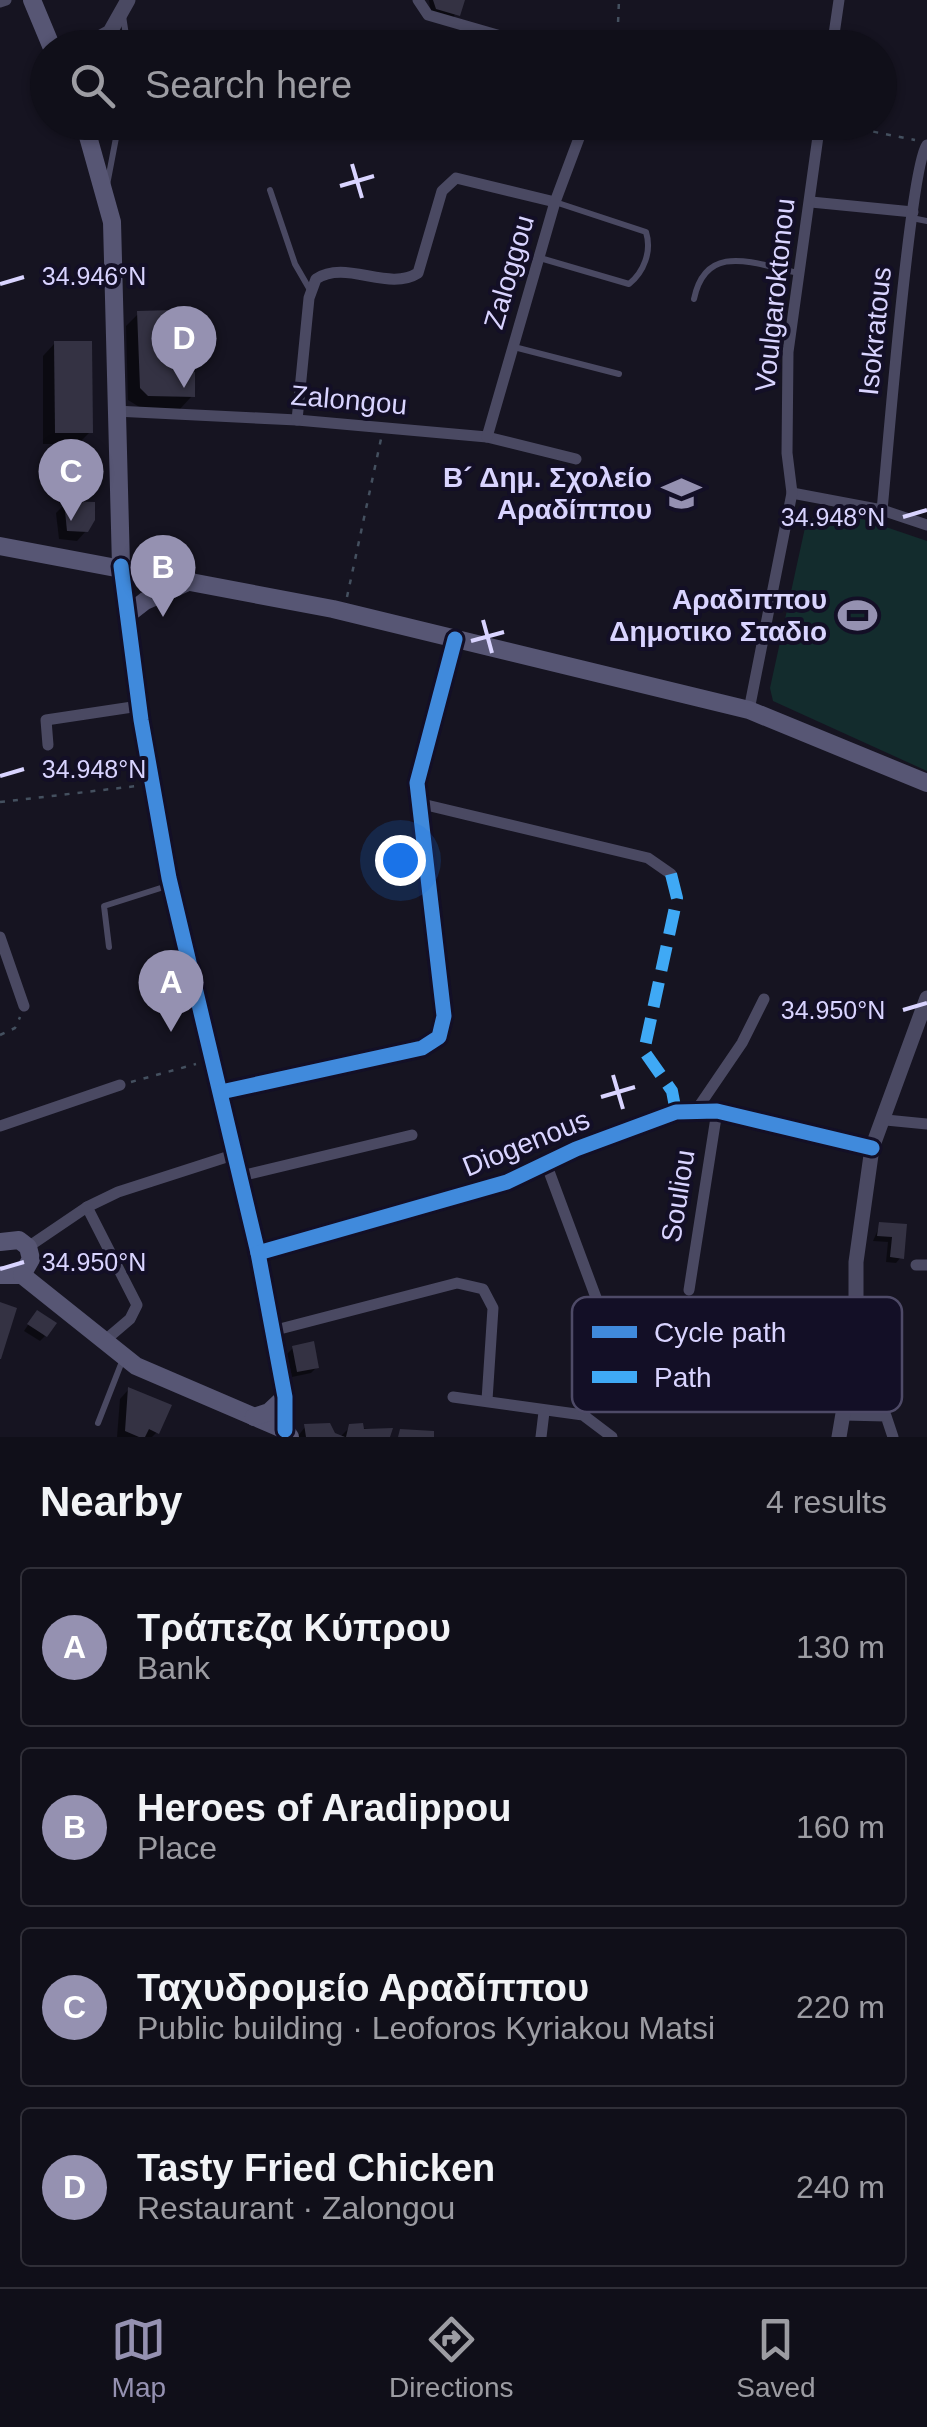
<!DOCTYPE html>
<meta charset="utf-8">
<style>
body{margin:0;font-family:Arial,sans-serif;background:#1e1d26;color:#f1f3f6}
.you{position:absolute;left:400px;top:860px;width:35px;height:35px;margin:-25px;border:8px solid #fff;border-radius:50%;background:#1a73e8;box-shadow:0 0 0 15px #1a73e833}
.badge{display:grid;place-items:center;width:65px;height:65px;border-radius:50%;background:#9591b1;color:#fff;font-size:32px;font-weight:700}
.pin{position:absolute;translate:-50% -82px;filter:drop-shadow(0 2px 5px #0008)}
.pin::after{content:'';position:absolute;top:52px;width:35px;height:30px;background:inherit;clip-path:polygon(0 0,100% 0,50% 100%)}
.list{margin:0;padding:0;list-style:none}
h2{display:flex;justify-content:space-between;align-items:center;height:130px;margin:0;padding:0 40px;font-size:42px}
h2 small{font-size:32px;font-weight:400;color:#9c9ca2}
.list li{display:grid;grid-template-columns:65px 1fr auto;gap:30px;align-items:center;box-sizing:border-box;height:160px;margin:0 20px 20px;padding:0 20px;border:2px solid #302f38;border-radius:10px}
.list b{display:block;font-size:38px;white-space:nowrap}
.list p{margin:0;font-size:32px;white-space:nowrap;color:#9c9ca2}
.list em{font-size:32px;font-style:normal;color:#9c9ca2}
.icon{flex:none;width:55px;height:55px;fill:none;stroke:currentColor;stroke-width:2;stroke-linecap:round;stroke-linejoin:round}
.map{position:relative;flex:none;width:927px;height:1437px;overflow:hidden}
.search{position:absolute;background:#100f19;box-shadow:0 2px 8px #0004;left:30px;right:30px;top:30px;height:110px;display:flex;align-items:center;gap:25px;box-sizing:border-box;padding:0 35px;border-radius:55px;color:#9c9ca2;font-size:38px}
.sheet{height:850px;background:#100f19}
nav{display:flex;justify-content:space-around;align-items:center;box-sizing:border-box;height:140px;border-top:2px solid #302f38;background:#100f19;font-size:28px;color:#9c9ca2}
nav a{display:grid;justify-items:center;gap:5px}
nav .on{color:#9591b1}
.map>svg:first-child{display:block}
</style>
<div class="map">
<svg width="927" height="1437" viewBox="0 0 927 1437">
<rect width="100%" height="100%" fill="#161421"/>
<polygon fill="#132c2d" points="836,510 927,541 927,771 773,701 770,688 806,523 821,513"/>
<g fill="#0007">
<polygon points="429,0 462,0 452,20 431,14"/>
<polygon points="139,313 173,375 192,396 180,409 141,408 128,400 126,326"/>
<polygon points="55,343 90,432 78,444 43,444 43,356"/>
<polygon points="65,504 86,531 77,541 59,539 56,513"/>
<polygon points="880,1225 904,1226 901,1257 896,1263 886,1262 888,1242 873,1241"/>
<polygon points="32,1319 45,1336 40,1341 24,1331"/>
<polygon points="293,1348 317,1367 311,1373 292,1377 287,1354"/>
<polygon points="128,1390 157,1432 152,1437 117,1437 120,1399"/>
<polygon points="306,1426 340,1437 350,1427 389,1431 388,1437 297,1437"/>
</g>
<g fill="#343243">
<polygon points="433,0 465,0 460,16 436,9"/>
<polygon points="175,310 176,372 195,372 195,397 148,396 140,388 137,311"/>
<polygon points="54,341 92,341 93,433 55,433"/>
<polygon points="64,501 95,502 95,520 88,532 67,531"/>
<polygon points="879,1222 907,1224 904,1259 890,1257 892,1237 877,1236"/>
<polygon points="0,1302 17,1308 1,1359 0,1359"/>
<polygon points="37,1310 57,1323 47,1337 27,1324"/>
<polygon points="314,1341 319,1368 297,1372 292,1346"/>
<polygon points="128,1387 172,1405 159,1434 149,1429 145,1437 139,1437 125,1431"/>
<polygon points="330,1423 335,1433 345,1437 306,1437 304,1424"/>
<polygon points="363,1423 364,1429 393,1428 390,1437 346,1437 349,1424"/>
<polygon points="400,1429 434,1431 434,1437 398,1437"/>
</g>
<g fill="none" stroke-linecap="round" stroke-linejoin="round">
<g stroke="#44505f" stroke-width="2.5" stroke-dasharray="5 8" stroke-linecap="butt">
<polyline points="617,48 619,0"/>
<polyline points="835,124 915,140"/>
<polyline points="347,597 381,439"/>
<polyline points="0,802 137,786"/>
<polyline points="0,1035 15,1028 20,1017"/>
<polyline points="131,1082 196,1064"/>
</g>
<g stroke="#4a4962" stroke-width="6">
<polyline points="123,16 128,48"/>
<polyline points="107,185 119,122"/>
<polyline points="270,190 295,264 310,290"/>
<polyline points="912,218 927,221"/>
<path d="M540 258 629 284C644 272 652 251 646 232L555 202"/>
<path d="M694 299C706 241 755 264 798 273"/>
<polyline points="514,347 619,374"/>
<polyline points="109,947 104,906 167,886"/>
<polyline points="98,1423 123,1359"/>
</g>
<g stroke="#4a4962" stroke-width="11">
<polyline points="418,0 428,15 542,48"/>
<polyline points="0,2 6,0"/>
<polyline points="832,48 839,0"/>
<polyline points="811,202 913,212"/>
<polyline points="115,411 297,420 487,437 576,459"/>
<path d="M297 420 309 298 316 279C346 259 388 292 418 273L442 191 456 178 555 202"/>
<polyline points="487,437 555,202 585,122"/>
<polyline points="792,493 882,510 927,525"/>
<path d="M882 510C887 461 910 164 927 145"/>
<polyline points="749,710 792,493 787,453 788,352 820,122"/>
<polyline points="48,745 46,720 139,706"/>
<polyline points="418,803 648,858 671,874"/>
<polyline points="0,937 24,1006"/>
<polyline points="221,1092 422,1048 439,1037 444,1016 417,783 455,639"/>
<polyline points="695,1112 742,1043 764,999"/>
<polyline points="886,1120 927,1124"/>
<polyline points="0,1126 120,1085"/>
<polyline points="547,1166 604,1319 595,1395 583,1415"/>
<polyline points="241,1176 412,1135"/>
<polyline points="87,1207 137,1305 130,1319 103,1342"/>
<polyline points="28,1247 87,1207 118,1192 236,1154"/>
<polyline points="258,1253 507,1182 576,1149 676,1112 717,1111 872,1148"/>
<polyline points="916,1265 927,1265"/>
<polyline points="689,1290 717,1111"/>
<polyline points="272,1331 457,1283 483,1289 493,1308 487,1400"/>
<polyline points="453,1397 583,1415 612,1437"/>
<polyline points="843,1415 886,1416 893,1437"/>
<polyline points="541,1437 544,1412"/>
</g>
<g stroke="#4a4962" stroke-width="15">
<polyline points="81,48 110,32 128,0"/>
<polyline points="121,566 141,720 169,878 258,1253 285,1397 285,1430"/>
<polyline points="839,1437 856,1337 856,1262 872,1148 927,998"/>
</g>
<g stroke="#575674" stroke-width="18">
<polyline points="32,0 52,48"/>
<polyline points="84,122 112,222 121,566"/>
<polyline points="0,546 333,609 749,710 927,783"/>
<polyline points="127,615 145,601 190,581"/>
<polyline points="0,1242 19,1240 28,1247 31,1259 22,1275 0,1275"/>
<polyline points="22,1275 136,1366 285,1430 290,1437"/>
<polyline points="254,1417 269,1412 285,1397"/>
</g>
<polyline stroke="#3fa9f5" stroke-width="12" stroke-dasharray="25 12" stroke-linecap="butt" points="671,874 677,898 644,1051 672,1091 676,1112"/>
<defs>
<g id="cycleway">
<polyline points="121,566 141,720 169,878 258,1253 285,1397 285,1430"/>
<polyline points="221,1092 422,1048 439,1037 444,1016 417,783 455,639"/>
<polyline points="258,1253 507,1182 576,1149 676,1112 717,1111 872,1148"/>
</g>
</defs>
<use href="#cycleway" stroke="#130f26" stroke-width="21"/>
<use href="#cycleway" stroke="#408adc" stroke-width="15"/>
</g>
<path fill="none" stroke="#d9d4ff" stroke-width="4" d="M352 164 362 198M340 186 374 176M0 284 24 277M903 517 927 510M483 620 492 653M471 641 504 632M0 776 24 769M903 1010 927 1003M613 1075 623 1109M601 1097 635 1087M0 1269 24 1262"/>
<defs>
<symbol id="school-bare" viewBox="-9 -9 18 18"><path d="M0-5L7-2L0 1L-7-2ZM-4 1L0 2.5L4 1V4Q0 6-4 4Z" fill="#9591b1" stroke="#130f26" stroke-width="2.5" paint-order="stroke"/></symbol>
<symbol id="stadium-bare" viewBox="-9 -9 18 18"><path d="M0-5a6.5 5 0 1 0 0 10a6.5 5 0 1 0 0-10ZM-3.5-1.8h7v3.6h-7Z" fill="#9591b1" stroke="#130f26" stroke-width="2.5" paint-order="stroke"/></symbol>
</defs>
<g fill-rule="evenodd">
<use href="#school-bare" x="654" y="466" width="55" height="55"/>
<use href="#stadium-bare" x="830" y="588" width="55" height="55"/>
</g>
<g text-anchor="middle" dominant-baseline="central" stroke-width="8" stroke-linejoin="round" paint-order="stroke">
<g font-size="28" fill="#d9d4ff" stroke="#130f26">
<text transform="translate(509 272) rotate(-74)">Zaloggou</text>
<text transform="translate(775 295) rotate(-84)">Voulgaroktonou</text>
<text transform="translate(875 331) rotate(-84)">Isokratous</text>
<text transform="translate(349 400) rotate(5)">Zalongou</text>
<text transform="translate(526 1143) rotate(-22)">Diogenous</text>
<text transform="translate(678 1196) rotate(-81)">Souliou</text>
</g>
<g font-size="28" font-weight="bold" fill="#d9d4ff" stroke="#130f26" text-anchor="end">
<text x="652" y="477">Β´ Δημ. Σχολείο<tspan x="652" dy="32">Αραδίππου</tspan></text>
<text x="827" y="599">Αραδιππου<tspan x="827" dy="32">Δημοτικο Σταδιο</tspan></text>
</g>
</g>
<rect x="572" y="1297" width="330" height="115" rx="15" fill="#130f26" stroke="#4e4a67" stroke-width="2.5"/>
<rect x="592" y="1326" width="45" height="12" fill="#408adc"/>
<rect x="592" y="1371" width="45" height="12" fill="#3fa9f5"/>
<g font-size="28" fill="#d9d4ff">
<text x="654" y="1342">Cycle path</text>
<text x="654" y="1387">Path</text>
</g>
<g font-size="25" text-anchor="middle" fill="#d9d4ff" stroke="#130f26" stroke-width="8" stroke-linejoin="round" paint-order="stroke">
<text x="94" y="285">34.946°N</text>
<text x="833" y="526">34.948°N</text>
<text x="94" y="778">34.948°N</text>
<text x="833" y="1019">34.950°N</text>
<text x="94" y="1271">34.950°N</text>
</g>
</svg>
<div class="you"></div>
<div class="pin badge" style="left:171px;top:1032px">A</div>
<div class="pin badge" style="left:163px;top:617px">B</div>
<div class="pin badge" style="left:71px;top:521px">C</div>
<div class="pin badge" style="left:184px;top:388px">D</div>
<div class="search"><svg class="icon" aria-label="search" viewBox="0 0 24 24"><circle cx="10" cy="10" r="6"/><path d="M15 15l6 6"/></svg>Search here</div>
</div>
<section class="sheet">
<h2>Nearby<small>4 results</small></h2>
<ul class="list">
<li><span class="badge">A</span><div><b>Τράπεζα Κύπρου</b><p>Bank</p></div><em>130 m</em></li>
<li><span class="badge">B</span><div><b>Heroes of Aradippou</b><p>Place</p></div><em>160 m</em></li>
<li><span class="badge">C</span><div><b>Ταχυδρομείο Αραδίππου</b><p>Public building · Leoforos Kyriakou Matsi</p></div><em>220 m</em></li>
<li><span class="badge">D</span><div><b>Tasty Fried Chicken</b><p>Restaurant · Zalongou</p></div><em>240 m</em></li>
</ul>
</section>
<nav>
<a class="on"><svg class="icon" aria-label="map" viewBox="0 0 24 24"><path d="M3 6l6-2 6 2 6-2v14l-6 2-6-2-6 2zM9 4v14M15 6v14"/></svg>Map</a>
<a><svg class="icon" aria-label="directions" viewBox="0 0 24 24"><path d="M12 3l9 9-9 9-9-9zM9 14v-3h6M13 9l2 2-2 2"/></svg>Directions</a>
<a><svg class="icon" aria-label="saved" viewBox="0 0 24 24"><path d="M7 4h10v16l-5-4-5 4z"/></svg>Saved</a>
</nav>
